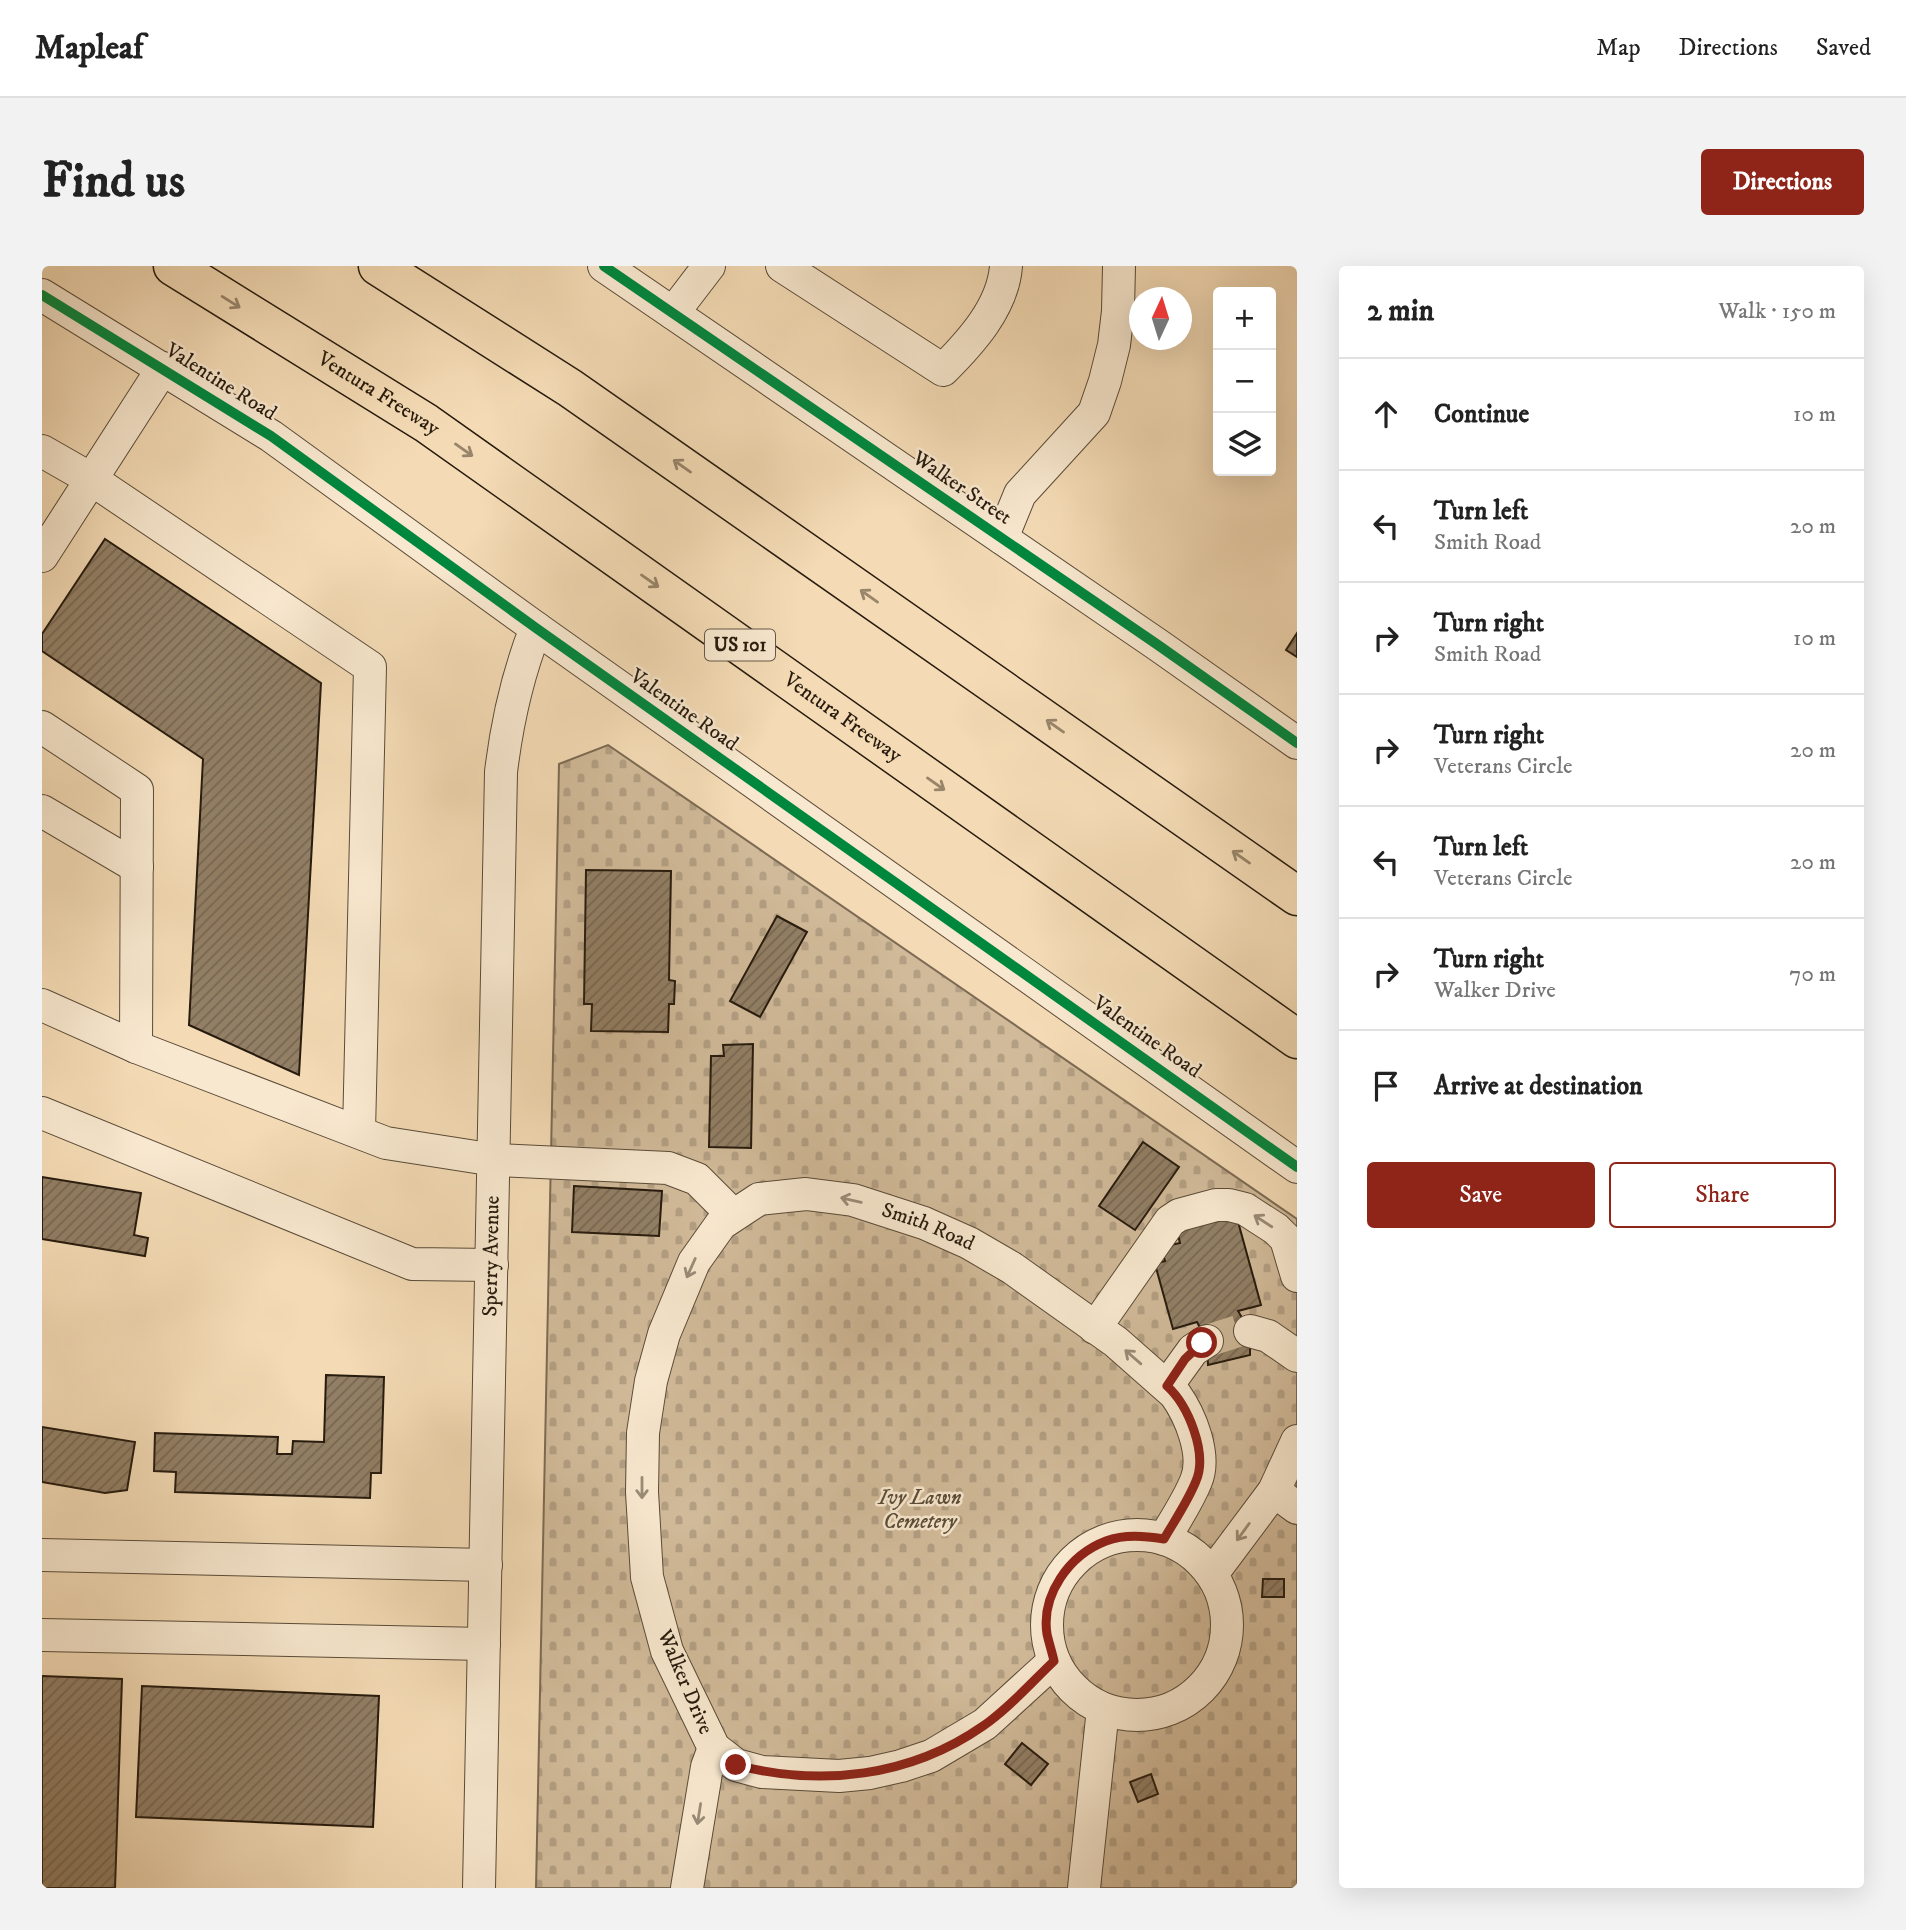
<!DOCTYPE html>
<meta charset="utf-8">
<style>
body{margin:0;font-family:"IM FELL DW Pica",serif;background:#f2f2f2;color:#222}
.controls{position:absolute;right:21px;top:21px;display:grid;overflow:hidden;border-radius:7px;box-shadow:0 7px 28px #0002}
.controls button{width:63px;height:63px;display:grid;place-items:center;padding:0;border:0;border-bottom:2px solid #e0e0e0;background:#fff;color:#222;font:35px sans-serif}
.compass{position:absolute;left:1087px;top:21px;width:63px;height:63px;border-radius:50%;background:#fff;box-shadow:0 7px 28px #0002;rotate:4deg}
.stop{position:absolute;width:21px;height:21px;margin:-16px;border:5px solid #8f2418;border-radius:50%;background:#fff}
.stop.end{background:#8f2418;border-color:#fff;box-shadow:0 2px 7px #0008}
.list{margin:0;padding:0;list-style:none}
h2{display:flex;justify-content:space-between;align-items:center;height:91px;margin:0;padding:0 28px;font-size:30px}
h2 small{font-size:23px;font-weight:400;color:#767676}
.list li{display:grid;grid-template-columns:46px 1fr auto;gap:21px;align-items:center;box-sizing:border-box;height:112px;padding:0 28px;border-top:2px solid #e0e0e0}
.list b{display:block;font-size:26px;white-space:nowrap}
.list p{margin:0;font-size:23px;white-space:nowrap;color:#767676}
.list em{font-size:23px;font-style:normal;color:#767676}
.actions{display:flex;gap:14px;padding:21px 28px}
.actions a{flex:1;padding:16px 0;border:2px solid #8f2418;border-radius:7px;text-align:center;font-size:24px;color:#8f2418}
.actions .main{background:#8f2418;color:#fff}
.icon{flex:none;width:38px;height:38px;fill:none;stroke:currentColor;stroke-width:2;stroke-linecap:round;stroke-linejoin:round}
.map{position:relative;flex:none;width:1255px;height:1622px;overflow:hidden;border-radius:7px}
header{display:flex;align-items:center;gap:42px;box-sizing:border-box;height:98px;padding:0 35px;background:#fff;border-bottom:2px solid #e0e0e0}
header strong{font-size:33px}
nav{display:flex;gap:38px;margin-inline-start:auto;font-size:24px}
.intro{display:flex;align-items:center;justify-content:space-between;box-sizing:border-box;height:168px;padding:0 42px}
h1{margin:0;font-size:49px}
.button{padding:18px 32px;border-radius:7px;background:#8f2418;color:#fff;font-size:24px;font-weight:700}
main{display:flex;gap:42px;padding:0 42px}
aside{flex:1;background:#fff;border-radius:7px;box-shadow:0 7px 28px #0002}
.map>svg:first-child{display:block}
</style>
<header>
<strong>Mapleaf</strong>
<nav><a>Map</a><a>Directions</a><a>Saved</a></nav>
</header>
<div class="intro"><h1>Find us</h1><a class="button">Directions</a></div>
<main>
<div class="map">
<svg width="1255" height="1622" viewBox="0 0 1255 1622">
<defs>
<pattern id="cemetery-stones" width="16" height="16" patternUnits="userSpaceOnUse" patternTransform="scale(1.75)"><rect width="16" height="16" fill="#d1ba99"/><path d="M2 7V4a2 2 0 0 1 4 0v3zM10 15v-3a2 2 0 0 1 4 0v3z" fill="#b39f83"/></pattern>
<pattern id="building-hatch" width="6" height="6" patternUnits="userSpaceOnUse" patternTransform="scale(1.75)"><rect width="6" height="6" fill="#927f65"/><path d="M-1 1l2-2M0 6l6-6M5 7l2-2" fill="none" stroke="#776752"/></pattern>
</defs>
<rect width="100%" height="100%" fill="#f4dbb5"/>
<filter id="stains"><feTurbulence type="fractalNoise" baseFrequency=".00286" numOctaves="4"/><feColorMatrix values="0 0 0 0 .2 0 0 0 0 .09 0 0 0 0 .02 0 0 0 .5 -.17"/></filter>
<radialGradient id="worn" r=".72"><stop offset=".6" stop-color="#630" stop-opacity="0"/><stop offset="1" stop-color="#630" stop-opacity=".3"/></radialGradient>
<polygon fill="url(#cemetery-stones)" stroke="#7c6a54" stroke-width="2" points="566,479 1255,953 1255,1622 494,1622 517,498"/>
<g fill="url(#building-hatch)" stroke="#271b0e" stroke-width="2">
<polygon points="63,273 279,417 257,809 147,759 161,493 0,385 0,368"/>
<polygon points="1255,367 1255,391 1244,384"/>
<polygon points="544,604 629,605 627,714 633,715 632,738 627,738 626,766 549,765 550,738 542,738"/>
<polygon points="735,650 765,666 718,751 688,735"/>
<polygon points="711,778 709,882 667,881 669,790 682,790 681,779"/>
<polygon points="1101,876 1137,901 1093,964 1057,940"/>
<polygon points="0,911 99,927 92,969 106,972 103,990 0,973"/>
<polygon points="532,920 620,925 617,970 530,966"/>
<polygon points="1182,949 1184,955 1195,952 1219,1039 1196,1045 1208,1065 1208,1089 1166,1099 1165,1075 1155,1056 1131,1063 1113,998 1123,995 1119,981 1138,977 1135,965"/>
<polygon points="284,1109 342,1111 339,1207 329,1207 328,1232 133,1226 134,1206 112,1205 113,1167 236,1171 235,1188 250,1188 251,1175 282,1176"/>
<polygon points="0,1161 93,1176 85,1224 63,1227 0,1216"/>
<polygon points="1221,1313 1242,1313 1242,1331 1220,1331"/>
<polygon points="0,1410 80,1413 73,1622 0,1622"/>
<polygon points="100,1420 337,1430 331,1561 94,1551"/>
<polygon points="980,1477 1006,1498 989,1519 963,1498"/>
<polygon points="1109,1508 1116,1528 1096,1536 1088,1516"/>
</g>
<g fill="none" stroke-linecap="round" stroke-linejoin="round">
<polyline stroke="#cbb594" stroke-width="32" stroke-dasharray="32 16" stroke-linecap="butt" points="1165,1075 1196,1065 1208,1065"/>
<defs>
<g id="minor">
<polyline points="562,0 1116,379 1255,477"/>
<path d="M740 0 901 104C929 76 961 41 964 0"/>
<polyline points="0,29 229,170 494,362 1255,901"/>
<polyline points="631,47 667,0"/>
<polyline points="0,185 49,213 328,401 317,866"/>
<polyline points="960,272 978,228 1052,147 1063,115 1072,79 1076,45 1077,0"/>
<polyline points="0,290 121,102"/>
<polyline points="0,461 95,524 94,781"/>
<polyline points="0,545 95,601"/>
<polyline points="0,739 94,781 344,877 453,894 626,902 655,913 691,949"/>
<polyline points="0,847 370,998 450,999"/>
<polyline points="1053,1062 1128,955 1137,949 1174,939 1187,939 1203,943 1234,963 1244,973 1255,1010"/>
<polyline points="1208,1065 1226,1070 1255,1090"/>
<polyline points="1125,1120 1151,1084 1165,1075"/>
<polyline points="1232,1225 1255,1242"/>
<circle cx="1095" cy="1359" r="90"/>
<polyline points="0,1289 444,1299"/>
<polyline points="1170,1308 1232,1225 1255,1175"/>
<polyline points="0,1369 442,1378"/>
<path id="s1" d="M1012 1395 943 1458 889 1490 859 1500 828 1507 797 1510 720 1506 694 1499 672 1482 625 1385 605 1311 600 1226 601 1167 609 1115 622 1068 652 996 679 958 717 933 764 928 811 934 882 957 927 977 970 1002 1074 1076 1133 1128C1148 1149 1165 1189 1154 1215 1146 1235 1133 1254 1122 1273"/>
<path id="s2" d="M437 1622 459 506C465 456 475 410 494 362"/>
<polyline points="645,1622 665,1501 672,1482"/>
<polyline points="1042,1622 1061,1443"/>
</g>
<g id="highway">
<path id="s3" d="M131 0 384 157 1255 773"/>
<polyline points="336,0 528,122 1255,630"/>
</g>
</defs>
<use href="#minor" stroke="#5a4b38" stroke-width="34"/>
<use href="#highway" stroke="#271b0e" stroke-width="41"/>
<use href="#minor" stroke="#f8e8cf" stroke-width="32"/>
<use href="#highway" stroke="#f4dbb5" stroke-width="38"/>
<defs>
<g id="cycleway">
<polyline points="562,0 1116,379 1255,477"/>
<polyline points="0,29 229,170 494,362 1255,901"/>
</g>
</defs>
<use href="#cycleway" stroke="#f8e8cf" stroke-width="15"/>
<use href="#cycleway" stroke="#00873e" stroke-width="10"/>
</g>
<defs><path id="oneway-shaft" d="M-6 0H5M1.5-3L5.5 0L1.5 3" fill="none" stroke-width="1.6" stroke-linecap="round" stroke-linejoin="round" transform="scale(1.75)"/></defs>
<g stroke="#98856a">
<use href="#oneway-shaft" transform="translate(189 36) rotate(32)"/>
<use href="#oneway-shaft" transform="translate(422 184) rotate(35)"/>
<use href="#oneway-shaft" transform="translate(640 200) rotate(-145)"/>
<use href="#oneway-shaft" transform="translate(608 315) rotate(35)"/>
<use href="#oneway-shaft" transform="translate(827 330) rotate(-145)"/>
<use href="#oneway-shaft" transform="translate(1013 460) rotate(-145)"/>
<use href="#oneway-shaft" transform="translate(894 518) rotate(35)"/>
<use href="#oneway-shaft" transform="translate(1199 591) rotate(-145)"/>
</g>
<g stroke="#9a8c78">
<use href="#oneway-shaft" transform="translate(809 934) rotate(-167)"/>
<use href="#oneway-shaft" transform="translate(1221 955) rotate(-147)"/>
<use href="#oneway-shaft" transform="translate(649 1002) rotate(114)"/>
<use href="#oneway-shaft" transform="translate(1091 1091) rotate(-139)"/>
<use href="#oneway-shaft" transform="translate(600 1222) rotate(90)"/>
<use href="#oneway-shaft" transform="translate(1201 1266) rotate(126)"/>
<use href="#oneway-shaft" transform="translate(657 1548) rotate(99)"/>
</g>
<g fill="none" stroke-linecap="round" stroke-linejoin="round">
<path stroke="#8f2418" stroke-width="9" d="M694 1499C779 1521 868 1511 941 1460 967 1442 989 1417 1012 1395 1010 1386 1007 1377 1005 1368 999 1329 1027 1289 1064 1275 1083 1268 1103 1270 1122 1273 1133 1254 1146 1235 1154 1215 1166 1187 1146 1139 1125 1120L1143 1093 1160 1077"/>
</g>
<g text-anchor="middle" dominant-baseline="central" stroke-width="5" stroke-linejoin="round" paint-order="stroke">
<rect fill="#f8e8cf" stroke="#665848" stroke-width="2" x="663" y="363.5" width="70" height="31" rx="5"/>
<g font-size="19" font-weight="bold" fill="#271b0e">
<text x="698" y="379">US 101</text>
</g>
<g font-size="21" fill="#271b0e" stroke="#f8e8cf">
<text transform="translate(179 116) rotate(32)">Valentine Road</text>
<text stroke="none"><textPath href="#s3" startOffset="242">Ventura Freeway</textPath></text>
<text transform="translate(920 222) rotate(34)">Walker Street</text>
<text transform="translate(642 444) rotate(35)">Valentine Road</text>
<text stroke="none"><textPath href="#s3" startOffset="808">Ventura Freeway</textPath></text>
<text transform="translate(1105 771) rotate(35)">Valentine Road</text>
<text stroke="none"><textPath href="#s1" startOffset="1157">Smith Road</textPath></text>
<text stroke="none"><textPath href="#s2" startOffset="632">Sperry Avenue</textPath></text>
<text transform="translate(643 1416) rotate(67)">Walker Drive</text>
</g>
<g font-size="21" font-style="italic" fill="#5a4b38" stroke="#f8e8cf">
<text x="878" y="1232">Ivy Lawn<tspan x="878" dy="24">Cemetery</tspan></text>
</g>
</g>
<rect width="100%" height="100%" filter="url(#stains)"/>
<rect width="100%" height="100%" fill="url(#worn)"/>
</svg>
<div class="controls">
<button>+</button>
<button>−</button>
<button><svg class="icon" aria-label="layers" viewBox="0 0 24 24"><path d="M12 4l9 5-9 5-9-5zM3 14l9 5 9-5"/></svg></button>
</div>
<svg class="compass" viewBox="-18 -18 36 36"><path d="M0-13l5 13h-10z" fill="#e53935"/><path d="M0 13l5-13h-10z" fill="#767676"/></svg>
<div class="stop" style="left:1160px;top:1077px"></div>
<div class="stop end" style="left:694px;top:1499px"></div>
</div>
<aside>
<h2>2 min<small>Walk · 150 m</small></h2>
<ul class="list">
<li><svg class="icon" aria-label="ahead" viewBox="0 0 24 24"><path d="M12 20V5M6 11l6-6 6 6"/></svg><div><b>Continue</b></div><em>10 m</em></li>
<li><svg class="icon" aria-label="left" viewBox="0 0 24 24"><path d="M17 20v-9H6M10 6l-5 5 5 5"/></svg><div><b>Turn left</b><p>Smith Road</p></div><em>20 m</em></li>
<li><svg class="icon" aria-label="right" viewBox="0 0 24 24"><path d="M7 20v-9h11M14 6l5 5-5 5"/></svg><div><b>Turn right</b><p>Smith Road</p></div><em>10 m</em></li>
<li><svg class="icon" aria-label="right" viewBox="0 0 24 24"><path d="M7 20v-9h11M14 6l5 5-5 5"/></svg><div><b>Turn right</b><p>Veterans Circle</p></div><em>20 m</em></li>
<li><svg class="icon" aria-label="left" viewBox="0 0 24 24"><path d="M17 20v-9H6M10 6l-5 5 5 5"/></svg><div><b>Turn left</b><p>Veterans Circle</p></div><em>20 m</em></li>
<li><svg class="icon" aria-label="right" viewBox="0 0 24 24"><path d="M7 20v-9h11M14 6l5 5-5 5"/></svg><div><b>Turn right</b><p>Walker Drive</p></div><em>70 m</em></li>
<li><svg class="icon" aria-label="arrive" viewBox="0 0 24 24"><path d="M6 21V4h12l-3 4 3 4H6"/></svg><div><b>Arrive at destination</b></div></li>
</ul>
<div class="actions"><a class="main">Save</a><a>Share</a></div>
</aside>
</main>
